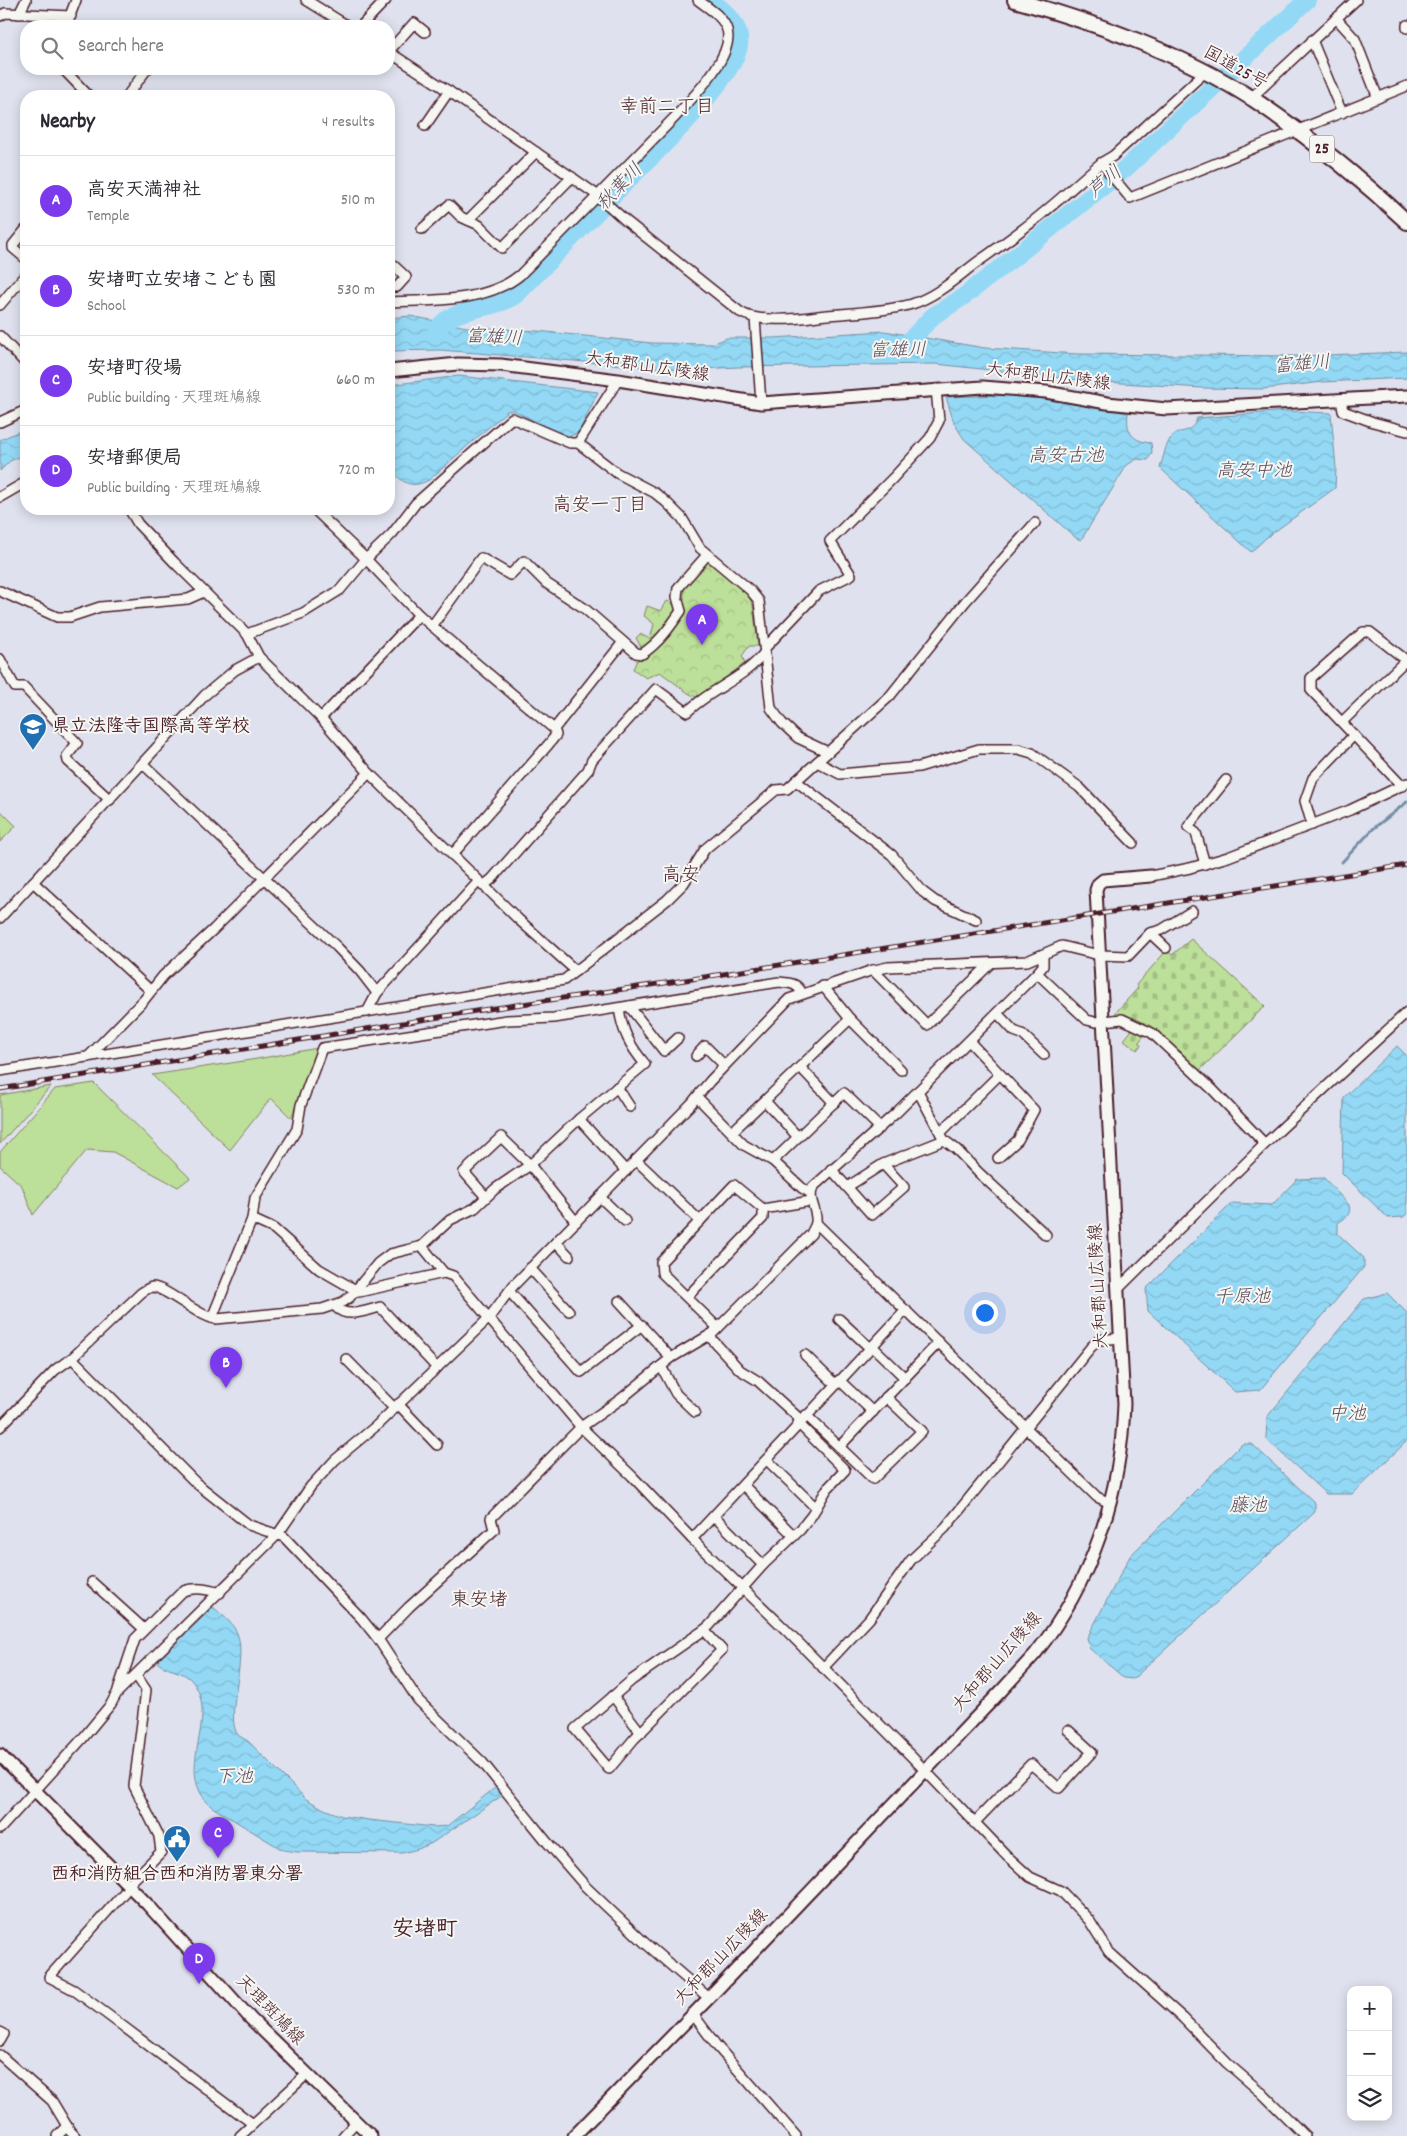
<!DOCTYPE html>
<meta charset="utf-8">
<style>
body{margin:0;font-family:Dekko,"Klee One",sans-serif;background:#f7f7f7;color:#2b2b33}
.controls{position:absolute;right:15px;bottom:15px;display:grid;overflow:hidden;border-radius:10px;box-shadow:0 2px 12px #0003}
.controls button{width:45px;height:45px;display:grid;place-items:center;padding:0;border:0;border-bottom:1px solid #e1e1e2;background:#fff;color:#2b2b33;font:25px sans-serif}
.you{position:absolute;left:984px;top:1312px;width:18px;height:18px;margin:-12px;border:4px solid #fff;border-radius:50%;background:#1a73e8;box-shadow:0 0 0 8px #1a73e833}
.badge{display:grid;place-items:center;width:32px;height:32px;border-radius:50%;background:#7c3aed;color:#fff;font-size:16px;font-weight:700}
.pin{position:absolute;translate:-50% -41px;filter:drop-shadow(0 1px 2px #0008)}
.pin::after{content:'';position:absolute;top:26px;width:18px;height:15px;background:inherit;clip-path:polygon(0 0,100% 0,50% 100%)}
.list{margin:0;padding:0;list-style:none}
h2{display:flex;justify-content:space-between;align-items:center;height:65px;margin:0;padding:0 20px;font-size:21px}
h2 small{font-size:16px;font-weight:400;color:#7c7c81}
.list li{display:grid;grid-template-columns:32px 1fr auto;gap:15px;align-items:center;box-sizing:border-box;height:90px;padding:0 20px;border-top:1px solid #e1e1e2}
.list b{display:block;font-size:19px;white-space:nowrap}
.list p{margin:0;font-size:16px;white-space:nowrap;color:#7c7c81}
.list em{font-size:16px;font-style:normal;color:#7c7c81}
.icon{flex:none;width:28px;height:28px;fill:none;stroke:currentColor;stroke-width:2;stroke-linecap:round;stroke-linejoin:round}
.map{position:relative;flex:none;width:1407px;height:2136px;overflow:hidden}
.search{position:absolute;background:#fff;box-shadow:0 2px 12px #0003;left:20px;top:20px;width:375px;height:55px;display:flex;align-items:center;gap:12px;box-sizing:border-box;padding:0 18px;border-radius:20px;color:#7c7c81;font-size:19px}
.panel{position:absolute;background:#fff;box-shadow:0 2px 12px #0003;left:20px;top:90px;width:375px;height:425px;border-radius:20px}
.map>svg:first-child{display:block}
</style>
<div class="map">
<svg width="1407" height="2136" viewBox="0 0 1407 2136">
<defs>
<pattern id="forest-crowns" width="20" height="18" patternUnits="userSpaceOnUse" patternTransform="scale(1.25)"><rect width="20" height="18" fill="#bcdf99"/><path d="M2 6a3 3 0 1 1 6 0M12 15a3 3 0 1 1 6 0" fill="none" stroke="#a3bf84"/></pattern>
<pattern id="cemetery-stones" width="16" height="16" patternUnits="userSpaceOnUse" patternTransform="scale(1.25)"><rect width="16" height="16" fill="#bcdf99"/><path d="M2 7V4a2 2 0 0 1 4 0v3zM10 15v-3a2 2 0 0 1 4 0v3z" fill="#a3bf84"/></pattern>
<pattern id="water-waves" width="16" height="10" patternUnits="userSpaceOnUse" patternTransform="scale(1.25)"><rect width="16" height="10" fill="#93d9f5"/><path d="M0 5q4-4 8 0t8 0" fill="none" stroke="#80bad2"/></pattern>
</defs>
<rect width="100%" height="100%" fill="#dfe2ee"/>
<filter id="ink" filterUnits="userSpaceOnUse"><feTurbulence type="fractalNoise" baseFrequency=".02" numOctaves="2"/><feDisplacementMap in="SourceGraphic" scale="10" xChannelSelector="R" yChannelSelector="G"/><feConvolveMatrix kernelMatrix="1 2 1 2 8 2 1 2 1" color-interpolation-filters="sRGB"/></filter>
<g filter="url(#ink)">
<g fill="#bcdf99" stroke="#837f62">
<polygon points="0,810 16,826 0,842"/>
<polygon points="318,1048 291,1118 271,1098 230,1150 152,1075 257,1059"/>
<polygon points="94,1083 190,1178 178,1187 113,1152 87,1150 33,1215 22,1186 0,1166 0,1152 55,1089"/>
<polygon points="51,1086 0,1144 0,1095"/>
</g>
<polygon fill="url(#forest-crowns)" stroke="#837f62" points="709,560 748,595 753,605 758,646 749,646 742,656 745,663 698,698 688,693 660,672 646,678 633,669 637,660 647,658 636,638 640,634 650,639 654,624 644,616 647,606 661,611 667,601 677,606 684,606 684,587"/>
<g fill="url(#cemetery-stones)" stroke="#837f62">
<polygon points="1191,939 1265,1006 1198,1072 1153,1030 1115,1017 1116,1012 1138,988 1136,985 1167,950 1172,955"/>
<polygon points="1134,1027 1146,1033 1139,1042 1141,1045 1137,1050 1124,1040"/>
</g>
<g fill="url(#water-waves)" stroke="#768fa4">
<polygon points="410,316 467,327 537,331 652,343 712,344 727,338 773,338 884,331 985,348 1077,354 1297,356 1407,352 1407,378 1323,382 1263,389 1202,388 1089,381 936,364 738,367 683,370 440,350 389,351 389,318"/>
<path d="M459 376 598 392 579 432 567 438 513 410 507 411 429 480C410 490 402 482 389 468V385Z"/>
<path d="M1004 395 1032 397 1128 413C1126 431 1131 441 1151 443L1152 452 1148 460 1137 459 1127 465 1081 540 1076 538 964 439 954 423 946 397Z"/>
<path d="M1288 411 1331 413 1336 468 1335 488 1267 537 1251 552 1160 468 1166 447 1170 439 1178 432C1187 432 1195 427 1197 418Z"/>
<polygon points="26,428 26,454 10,461 0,471 0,440"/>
<polygon points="1397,1046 1407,1056 1407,1214 1403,1217 1388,1218 1342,1173 1344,1097"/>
<path d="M1324 1178 1349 1205C1352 1215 1345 1218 1338 1223V1234L1364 1258V1267L1260 1390 1235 1392 1148 1311 1146 1289 1232 1203 1272 1205 1297 1179Z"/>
<polygon points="1387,1293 1407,1313 1407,1441 1352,1494 1326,1494 1266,1439 1267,1417 1364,1299"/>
<polygon points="1242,1444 1252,1444 1315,1503 1315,1512 1133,1679 1124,1678 1089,1648 1087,1638 1130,1556"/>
<path d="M213 1607C222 1615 232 1622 237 1633 248 1659 224 1718 238 1735 240 1737 245 1739 248 1741L306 1799 324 1809 342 1816 369 1820 434 1827 447 1826 496 1787 503 1795 432 1843 418 1849 402 1853 297 1852 283 1850 212 1807C171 1771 221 1720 193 1682 183 1669 167 1672 157 1662Z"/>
</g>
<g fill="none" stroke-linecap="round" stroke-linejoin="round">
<polyline stroke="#768fa4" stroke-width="3" points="1342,862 1374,828 1407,802"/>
<g stroke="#93d9f5" stroke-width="18">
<path d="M436 333C445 306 494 312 517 294 554 256 591 218 628 180 655 153 733 80 739 46 742 25 725 11 710 0"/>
<polyline points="898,353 933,316 963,297 1021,252 1126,168 1307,0"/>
</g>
<defs>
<g id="minor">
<polyline points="306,0 348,26"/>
<polyline points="19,14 26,0"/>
<polyline points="0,16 5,13 71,16"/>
<polyline points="1336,18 1355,39 1378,98"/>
<polyline points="1407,25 1407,28"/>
<polyline points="66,26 76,0"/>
<polyline points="361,26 386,0"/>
<polyline points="1312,40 1342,113"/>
<polyline points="389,51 414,23 425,32"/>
<path d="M389 52 453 94 597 195 626 221 740 312C758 323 797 319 818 316 848 313 884 312 912 304 937 296 956 278 976 263 992 252 1007 241 1023 229 1050 209 1075 185 1101 163L1113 156 1204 73"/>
<polyline points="63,69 89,96"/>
<polyline points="127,96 147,69"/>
<polyline points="1251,98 1356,0"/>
<polyline points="425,126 449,91"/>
<polyline points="1101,163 1130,198 1407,86"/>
<polyline points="468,220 536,152"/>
<polyline points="26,229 13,245 13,248 26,259"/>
<polyline points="422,229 449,205 461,217 479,225 502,248 572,177"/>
<polyline points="389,261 406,277 397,287 389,287"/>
<path d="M389 302C432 300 486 303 520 275L676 116C692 98 738 53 726 27 721 15 708 8 698 0"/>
<polyline points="0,305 26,274"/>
<polyline points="755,318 761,403"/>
<polyline points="0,336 26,364"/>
<polyline points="1341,399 1343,411 1373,422 1407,431"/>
<polyline points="0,422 26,410"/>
<polyline points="578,443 618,380"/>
<polyline points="0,497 26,482"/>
<polyline points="129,509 138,524 175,563 247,634 259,657 321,718 369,773 518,919 576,971"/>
<polyline points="314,509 366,559 419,615 554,729 556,735 548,745 452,855"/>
<polyline points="1035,523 965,602 890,696 817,762 840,774 919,767 979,749 1018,749 1032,753 1079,787 1133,843"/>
<polyline points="0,591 57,617 70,617 100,607 188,599 204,592"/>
<path d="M432 626 481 558 510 575 524 561 546 583 584 608 636 653 642 654C659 643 670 627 681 611L677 597 678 588 707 555"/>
<polyline points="247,634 303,613 340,590 366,559 392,534 416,503 512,418 570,443 578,443 617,473 655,493 666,502 682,518 700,548 750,590 759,601 771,708 782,723 798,738 828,752"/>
<polyline points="765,648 819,591 851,575 830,541 893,478 930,438 939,421 936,389"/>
<polyline points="0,659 15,687 24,687 77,743 67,756 68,761 110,800"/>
<polyline points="321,718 419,615"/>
<polyline points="1342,722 1406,660 1370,632 1363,632 1311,678 1311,690 1402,786"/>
<polyline points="554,729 623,642"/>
<polyline points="143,764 337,947 360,971 377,993"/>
<polyline points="796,781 892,855 923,892 935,901 976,920"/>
<polyline points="1312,825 1305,801 1313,778 1354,735"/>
<polyline points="1205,864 1196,833 1188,827 1226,780"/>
<polyline points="1151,876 1190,868 1228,857 1350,810 1407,783"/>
<polyline points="33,882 151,991"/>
<path d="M483 886 492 879 588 770 592 760 656 689 687 712C710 689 744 679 765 652"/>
<polyline points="0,918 205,695 235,670 259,657"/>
<polyline points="1150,933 1166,948"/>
<polyline points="873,970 927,1025 991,963"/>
<polyline points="1037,973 1087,1020 1095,1022 1122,1019 1152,1033 1213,1090 1265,1144"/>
<polyline points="823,986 850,1019 901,1070"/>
<polyline points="629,1006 664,1051 678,1038"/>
<polyline points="367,1012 377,993 479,881"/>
<polyline points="997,1013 1014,1031 1022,1034 1044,1055"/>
<polyline points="969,1041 1034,1110 1018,1140 998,1158"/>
<polyline points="696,1056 705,1046 724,1065"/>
<polyline points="88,1057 144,1000 163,976 214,929 369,773"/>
<polyline points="800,1067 834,1103"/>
<polyline points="0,1071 564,980 667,900 684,883 705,849 776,790 787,789 817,762"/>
<polyline points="617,1087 630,1107"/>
<polyline points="918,1091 944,1140 956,1149 978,1172 1046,1235"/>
<polyline points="697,1097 744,1145 773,1161 802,1188 811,1193"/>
<polyline points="765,1101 798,1137"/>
<polyline points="579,1119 626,1171"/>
<polyline points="732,1132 850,1019"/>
<polyline points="941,1132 1000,1074"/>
<polyline points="636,1160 700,1221"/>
<polyline points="773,1161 844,1093 880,1128"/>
<polyline points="883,1164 904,1187 872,1215 847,1187 883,1164 944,1140"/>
<polyline points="831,1169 847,1187"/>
<polyline points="486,1197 464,1172 501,1137 530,1165 576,1222"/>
<polyline points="600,1197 625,1221"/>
<polyline points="763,1209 811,1201"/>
<polyline points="252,1219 274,1229 319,1269 359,1292 444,1273 453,1276 581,1427 632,1476 692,1539 785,1629 911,1756 1008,1857 1030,1877 1061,1891 1089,1920 1109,1952 1183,2018 1227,2063 1262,2093 1305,2136"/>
<polyline points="816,1223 1097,1497 1110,1503"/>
<polyline points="556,1242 569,1256"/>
<polyline points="422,1246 444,1273"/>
<polyline points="530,1268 569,1311"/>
<polyline points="1118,1289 1269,1140 1407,1012"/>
<polyline points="509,1291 581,1372 642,1325"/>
<polyline points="687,1297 763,1218 763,1209 734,1185 661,1262 662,1273 718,1328"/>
<polyline points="619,1301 671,1358"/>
<path d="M335 1306C346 1319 365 1311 380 1307L437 1368"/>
<path d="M212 1318 252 1219 255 1198 297 1129 301 1105 322 1048 507 1020 554 1018 779 982C790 983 797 983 802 993"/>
<polyline points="839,1319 870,1348"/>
<polyline points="709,1336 740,1370 758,1381 801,1420"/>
<polyline points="872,1346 905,1378"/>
<polyline points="805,1355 835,1384"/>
<polyline points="72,1358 196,1483 249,1525 284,1537 361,1618 378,1639 418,1700 483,1763 547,1842 586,1887 645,1943 709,1998"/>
<polyline points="346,1359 394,1408"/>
<polyline points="661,1366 676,1394 695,1412"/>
<polyline points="839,1380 873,1412"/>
<polyline points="398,1404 437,1445"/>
<polyline points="806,1415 873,1479 922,1431 886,1397"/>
<path d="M0 1427 55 1370 72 1358 141 1293C144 1291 148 1288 152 1287 164 1286 197 1316 216 1319L322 1309 343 1302 350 1297 378 1263 390 1254 422 1246 450 1220 475 1208 495 1189 530 1165 579 1119 645 1064C630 1046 622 1031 619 1008"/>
<polyline points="840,1446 939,1342"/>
<polyline points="767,1460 816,1508"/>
<polyline points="743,1485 794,1536"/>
<polyline points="714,1516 763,1565"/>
<polyline points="692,1539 906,1310"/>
<polyline points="92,1582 144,1629"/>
<polyline points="704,1630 722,1650 634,1739 609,1769 575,1729 632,1680 704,1630 709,1626 763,1565 800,1530 812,1515 827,1489 845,1470 798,1423"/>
<path d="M378 1639 409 1607 494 1530 491 1518 581 1427 621 1399 671 1358 713 1333 811 1234C812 1231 815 1227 816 1223 818 1210 807 1200 813 1187L896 1113 1037 973 1043 966V955"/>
<polyline points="823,1668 869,1619 911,1560 945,1528 1091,1347 1099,1340 1120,1338"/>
<path d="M118 1690 135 1639 183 1591C196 1587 207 1589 220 1593"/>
<polyline points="613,1696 641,1733"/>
<polyline points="974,1823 1031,1764 1059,1788 1092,1752 1068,1730"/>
<polyline points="0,1829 83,1738 111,1704 117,1693 278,1534 311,1486 335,1460 376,1426 488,1319 513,1286 691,1104 710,1081 789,999 870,971 888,967 1027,961 1062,946 1099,955 1128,956 1150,933 1161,930 1192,911"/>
<polyline points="128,1885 161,1852 159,1836 134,1786 146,1690 136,1675"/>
<polyline points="129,1887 49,1977 74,1990 108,2015 253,2124"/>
<polyline points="693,2014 716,2045 796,2136"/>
<polyline points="0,2032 4,2034 0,2041"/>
<polyline points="0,2055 52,2101 70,2131 75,2136"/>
<polyline points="57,2136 67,2126"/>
<polyline points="240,2136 307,2074"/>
<polyline points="343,2136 356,2122"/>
</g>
<g id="major">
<polyline points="389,371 458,364 501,365 618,380 761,403 983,387 1046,392 1107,403 1167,409 1407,396"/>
<polyline points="0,1755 148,1905 251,2019 371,2136"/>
<path d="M574 2136 709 1998 1002 1690C1013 1678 1024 1666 1035 1654 1092 1583 1121 1494 1124 1404L1096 890 1098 884 1103 880 1151 876"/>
</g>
<path id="highway" d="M1015 0C1096 23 1181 53 1253 99 1308 136 1359 177 1407 222"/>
</defs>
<use href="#minor" stroke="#4a1f2b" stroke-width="12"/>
<use href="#major" stroke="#4a1f2b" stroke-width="15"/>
<use href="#highway" stroke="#4a1f2b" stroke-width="18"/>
<use href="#minor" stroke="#f6f6f2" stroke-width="9"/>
<use href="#major" stroke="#f6f6f2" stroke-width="11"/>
<use href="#highway" stroke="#f6f6f2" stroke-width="14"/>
<defs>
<polyline id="rail" points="0,1089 482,1010 692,979 1407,865"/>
</defs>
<use href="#rail" stroke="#4a1f2b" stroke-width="5"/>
<use href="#rail" stroke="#f6f6f2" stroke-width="3" stroke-dasharray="9" stroke-linecap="butt"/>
</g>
</g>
<defs>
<symbol id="school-pin" viewBox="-11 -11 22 30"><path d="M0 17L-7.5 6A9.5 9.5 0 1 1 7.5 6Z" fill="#1f6fb2" stroke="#f6f6f2"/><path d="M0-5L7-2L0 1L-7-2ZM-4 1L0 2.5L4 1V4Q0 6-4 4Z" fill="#fff"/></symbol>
<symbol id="civic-pin" viewBox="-11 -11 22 30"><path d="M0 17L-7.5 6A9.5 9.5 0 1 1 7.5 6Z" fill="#1f6fb2" stroke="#f6f6f2"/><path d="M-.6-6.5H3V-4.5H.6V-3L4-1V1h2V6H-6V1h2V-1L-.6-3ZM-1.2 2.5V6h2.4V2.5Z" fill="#fff"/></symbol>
</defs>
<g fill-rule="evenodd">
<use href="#school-pin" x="17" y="711" width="32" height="43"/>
<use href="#civic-pin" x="161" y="1823" width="32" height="43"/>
</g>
<g text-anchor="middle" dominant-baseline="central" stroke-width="4" stroke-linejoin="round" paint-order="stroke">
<rect fill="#f6f6f2" stroke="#7e6067" stroke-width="1" x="1309.5" y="135.5" width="25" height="27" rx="4"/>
<g font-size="16" font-weight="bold" fill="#4a1f2b">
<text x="1322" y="149">25</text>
</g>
<g font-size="18" fill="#4a1f2b" stroke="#f6f6f2">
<text transform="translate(1235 69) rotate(29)">国道25号</text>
<text transform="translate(647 368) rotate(8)">大和郡山広陵線</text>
<text transform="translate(1048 378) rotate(7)">大和郡山広陵線</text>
<text transform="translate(1100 1286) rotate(-93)">大和郡山広陵線</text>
<text transform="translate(998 1663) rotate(-49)">大和郡山広陵線</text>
<text transform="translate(722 1958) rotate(-46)">大和郡山広陵線</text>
<text transform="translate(269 2011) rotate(46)">天理斑鳩線</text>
</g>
<g font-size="18" font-weight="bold" fill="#4a1f2b" stroke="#f6f6f2" text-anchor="start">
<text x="52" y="727">県立法隆寺国際高等学校</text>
<text x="177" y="1875" text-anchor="middle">西和消防組合西和消防署東分署</text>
</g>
<g font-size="19" fill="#4a1f2b" stroke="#f6f6f2">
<text x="667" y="108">幸前二丁目</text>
<text x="600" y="506">高安一丁目</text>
<text x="681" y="876">高安</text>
<text x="479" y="1601">東安堵</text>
</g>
<g font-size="19" font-style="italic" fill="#5c4e5e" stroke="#f6f6f2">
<text transform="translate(1106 183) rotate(-39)">芦川</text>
<text transform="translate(621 188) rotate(-46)">秋葉川</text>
<text transform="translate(494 339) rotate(3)">富雄川</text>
<text transform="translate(898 352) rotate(-1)">富雄川</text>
<text transform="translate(1302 366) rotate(-5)">富雄川</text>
<text x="1066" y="457">高安古池</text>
<text x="1254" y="472">高安中池</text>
<text x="1242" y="1298">千原池</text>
<text x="1347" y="1415">中池</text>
<text x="1248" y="1507">藤池</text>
<text x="234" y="1778">下池</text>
</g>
<g font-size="22" font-weight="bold" fill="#4a1f2b" stroke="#f6f6f2">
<text x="425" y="1930">安堵町</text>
</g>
</g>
</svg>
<div class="controls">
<button>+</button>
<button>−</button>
<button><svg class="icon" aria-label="layers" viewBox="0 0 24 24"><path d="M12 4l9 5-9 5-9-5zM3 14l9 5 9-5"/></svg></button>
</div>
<div class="you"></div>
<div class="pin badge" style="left:702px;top:645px">A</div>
<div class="pin badge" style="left:226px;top:1388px">B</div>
<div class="pin badge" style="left:218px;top:1858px">C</div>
<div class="pin badge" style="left:199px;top:1984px">D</div>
<div class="search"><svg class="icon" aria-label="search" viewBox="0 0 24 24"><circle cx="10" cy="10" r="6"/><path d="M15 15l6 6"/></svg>Search here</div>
<section class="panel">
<h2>Nearby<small>4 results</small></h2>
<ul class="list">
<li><span class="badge">A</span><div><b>高安天満神社</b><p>Temple</p></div><em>510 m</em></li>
<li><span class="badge">B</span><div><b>安堵町立安堵こども園</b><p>School</p></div><em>530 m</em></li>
<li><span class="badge">C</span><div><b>安堵町役場</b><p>Public building · 天理斑鳩線</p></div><em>660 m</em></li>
<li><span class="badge">D</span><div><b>安堵郵便局</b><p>Public building · 天理斑鳩線</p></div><em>720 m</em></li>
</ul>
</section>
</div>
